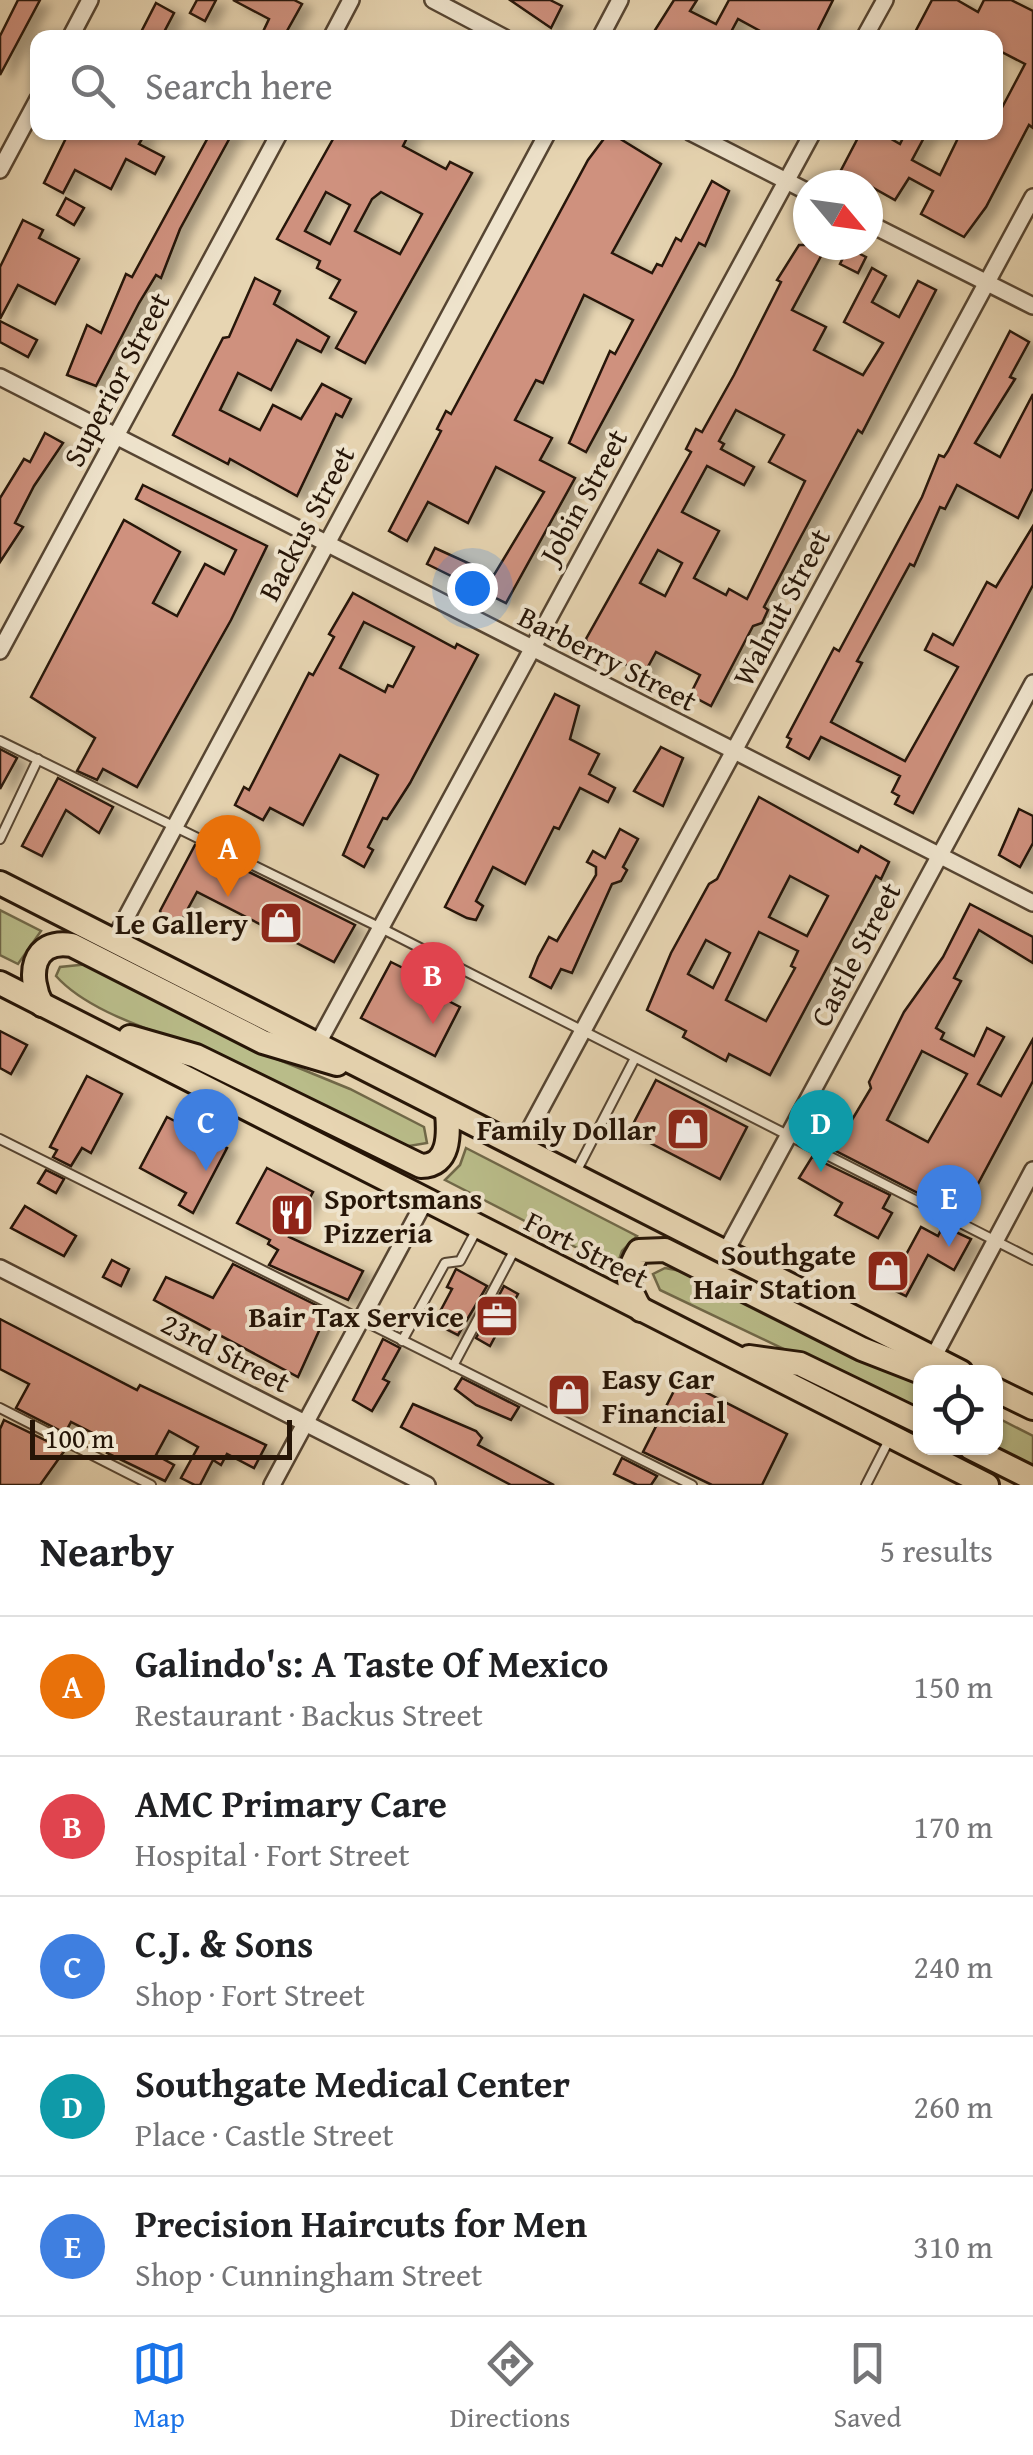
<!DOCTYPE html>
<meta charset="utf-8">
<style>
body{margin:0;font-family:"Gentium Book Plus",serif;background:#f2f2f2;color:#202124}
.controls{position:absolute;right:30px;bottom:30px;display:grid;overflow:hidden;border-radius:20px;box-shadow:0 2px 8px #0004}
.controls button{width:90px;height:90px;display:grid;place-items:center;padding:0;border:0;border-bottom:2px solid #e0e0e0;background:#fff;color:#202124;font:50px sans-serif}
.compass{position:absolute;left:793px;top:170px;width:90px;height:90px;border-radius:50%;background:#fff;box-shadow:0 2px 8px #0004;rotate:119deg}
.scale{position:absolute;left:30px;bottom:25px;width:262px;box-sizing:border-box;padding-left:10px;border:5px solid #261507;border-top:0;font-size:28px;line-height:35px;white-space:nowrap;color:#261507;-webkit-text-stroke:8px #efe4cd;paint-order:stroke}
.you{position:absolute;left:472px;top:588px;width:35px;height:35px;margin:-25px;border:8px solid #fff;border-radius:50%;background:#1a73e8;box-shadow:0 0 0 15px #1a73e833}
.badge{display:grid;place-items:center;width:65px;height:65px;border-radius:50%;background:#1a73e8;color:#fff;font-size:32px;font-weight:700}
.pin{position:absolute;translate:-50% -82px;filter:drop-shadow(0 2px 5px #0008)}
.pin::after{content:'';position:absolute;top:52px;width:35px;height:30px;background:inherit;clip-path:polygon(0 0,100% 0,50% 100%)}
.list{margin:0;padding:0;list-style:none}
h2{display:flex;justify-content:space-between;align-items:center;height:130px;margin:0;padding:0 40px;font-size:42px}
h2 small{font-size:32px;font-weight:400;color:#757577}
.list li{display:grid;grid-template-columns:65px 1fr auto;gap:30px;align-items:center;box-sizing:border-box;height:140px;padding:0 40px;border-top:2px solid #e0e0e0}
.list b{display:block;font-size:38px;white-space:nowrap}
.list p{margin:0;font-size:32px;white-space:nowrap;color:#757577}
.list em{font-size:32px;font-style:normal;color:#757577}
.icon{flex:none;width:55px;height:55px;fill:none;stroke:currentColor;stroke-width:2;stroke-linecap:round;stroke-linejoin:round}
.map{position:relative;flex:none;width:1033px;height:1485px;overflow:hidden}
.search{position:absolute;background:#fff;box-shadow:0 2px 8px #0004;left:30px;right:30px;top:30px;height:110px;display:flex;align-items:center;gap:25px;box-sizing:border-box;padding:0 35px;border-radius:20px;color:#757577;font-size:38px}
.sheet{height:830px;background:#fff}
nav{display:flex;justify-content:space-around;align-items:center;box-sizing:border-box;height:140px;border-top:2px solid #e0e0e0;background:#fff;font-size:28px;color:#757577}
nav a{display:grid;justify-items:center;gap:5px}
nav .on{color:#1a73e8}
.map>svg:first-child{display:block}
</style>
<div class="map">
<svg width="1033" height="1485" viewBox="0 0 1033 1485">
<defs>
<filter id="shadow"><feDropShadow dx="10" dy="5.5" stdDeviation="5" flood-color="#0004"/></filter>
</defs>
<rect width="100%" height="100%" fill="#e7d5b2"/>
<filter id="stains"><feTurbulence type="fractalNoise" baseFrequency=".002" numOctaves="4"/><feColorMatrix values="0 0 0 0 .2 0 0 0 0 .09 0 0 0 0 .02 0 0 0 .5 -.17"/></filter>
<radialGradient id="worn" r=".72"><stop offset=".6" stop-color="#630" stop-opacity="0"/><stop offset="1" stop-color="#630" stop-opacity=".3"/></radialGradient>
<g fill="#b9bc89" stroke="#706848" stroke-width="2.5">
<polygon points="0,910 41,931 18,964 0,955"/>
<path d="M89 964 260 1052 350 1089 424 1127 427 1143 403 1147C339 1116 275 1081 210 1053 160 1032 90 1014 56 976L60 967Z"/>
<polygon points="466,1148 637,1236 622,1251 616,1268 445,1180 460,1165"/>
<polygon points="665,1268 686,1272 920,1382 920,1414 660,1290 653,1274"/>
<polygon points="996,1417 1033,1436 1033,1465 986,1448 996,1448"/>
</g>
<g fill="#cf917e" stroke="#261507" stroke-width="2.5" fill-rule="evenodd" filter="url(#shadow)">
<polygon points="18,0 40,0 0,75 0,36"/>
<polygon points="197,0 216,0 205,21 190,13"/>
<polygon points="233,0 294,0 302,4 283,38 260,38 269,19"/>
<polygon points="510,0 550,0 562,6 551,28"/>
<polygon points="674,0 697,0 690,11 716,24 729,0 833,0 814,38 773,38 738,19 731,32 741,38 650,38"/>
<polygon points="932,0 957,0 978,12 984,0 1011,0 1033,11 1033,128 1029,125 986,207 964,237 921,214 933,191 909,178 895,200 868,185 855,185 838,176 861,132 879,132 900,144 906,132 927,132 912,160 940,175 961,132 996,132 996,119 1025,64 996,49 996,38 912,38"/>
<polygon points="156,3 174,13 164,32 160,38 138,38"/>
<polygon points="69,132 146,132 139,144 164,157 155,174 126,159 111,189 75,170 63,193 44,183"/>
<polygon points="211,132 233,132 180,229 161,278 156,275 139,303 96,386 67,375 87,325 101,333 126,274 132,277"/>
<path d="M337 132H410L403 146 446 169 450 162 472 173 365 363 336 348 356 312 330 298 340 280 317 268 320 261 277 239ZM326 192 350 205 330 244 305 231ZM381 192 422 214 400 254 355 231 372 199Z"/>
<polygon points="609,132 661,164 612,253 652,273 657,264 662,266 676,238 681,241 712,181 729,191 705,246 699,243 586,452 569,443 610,351 615,354 633,320 584,295 543,383 536,380 515,420 552,438 540,460 575,478 506,603 427,564 435,548 494,575 544,492 496,467 468,523 428,502 407,541 389,531 441,431 437,429 446,411 451,414 588,160"/>
<polygon points="66,198 84,208 74,225 57,215"/>
<polygon points="23,220 43,230 39,238 79,259 55,304 18,285 0,319 0,267"/>
<path d="M799 245H827L792 310 826 327 814 350 863 375 883 343 844 322 872 268 886 276 872 302 899 317 918 281 936 290 862 433 858 430 797 544 764 607 768 610 762 623 753 626 711 706 690 695 700 675 656 652 644 674 588 645 586 639 691 452 686 449 696 429 702 432 734 375 781 282 777 280ZM736 410 784 435 769 462 805 481 747 599 729 589 726 595 694 578 719 531 682 512 707 466 744 485 754 467 721 449 724 444 719 441ZM658 550 682 563 665 596 640 583Z"/>
<polygon points="848,248 866,257 858,273 840,264"/>
<polygon points="255,278 280,291 274,304 329,337 321,352 297,340 271,390 238,373 220,410 260,430 273,405 301,419 322,384 351,399 342,417 336,414 297,496 230,459 228,464 173,435 223,338 229,337"/>
<polygon points="0,321 37,340 28,357 0,342"/>
<polygon points="1010,331 1029,342 1010,377 1015,379 975,443 1000,457 1033,394 1033,488 1018,518 957,485 945,509 940,507 914,566 910,564 857,661 862,663 831,722 905,761 958,667 925,650 933,634 953,645 987,582 996,587 1033,526 1033,585 913,813 895,804 899,796 892,792 900,776 821,737 809,759 787,747 791,739 787,737 834,648 839,651 922,497 939,455 944,457 948,451"/>
<polygon points="45,433 63,443 34,486 15,523 23,527 0,562 0,498 24,459 30,462"/>
<polygon points="143,485 267,546 231,620 137,787 103,769 97,780 77,771 95,738 31,697 124,520 180,552 153,603 177,616 205,564 224,574 236,550 136,499"/>
<path d="M353 593 455 648 457 644 478 655 410 783 387 819 383 818 368 847 373 850 364 867 343 855 378 775 340 755 303 825 270 808 263 820 235 805 244 787 249 790 309 673 313 675 334 637 329 634ZM364 622 414 647 393 687 388 685 385 692 340 668Z"/>
<polygon points="555,694 579,706 570,739 599,754 589,774 615,788 608,802 580,788 559,829 554,827 525,884 493,867 476,901 483,906 476,920 467,918 445,907"/>
<polygon points="661,747 683,758 663,806 634,791"/>
<polygon points="0,749 17,758 0,789"/>
<polygon points="58,778 113,807 99,833 66,810 42,856 22,846"/>
<path d="M759 797 858 852 861 846 889 862 881 879 876 876 770 1075 729 1054 726 1061 708 1051 683 1037 686 1031 647 1010 671 953 709 884 717 879ZM790 876 828 896 807 936 769 917ZM759 932 798 951 791 966 795 968 766 1021 726 1000ZM706 940 730 953 713 988 688 974Z"/>
<polygon points="1019,809 1033,816 1033,843 1020,867 999,855"/>
<polygon points="620,829 638,839 623,867 627,870 621,881 612,884 572,973 561,969 551,988 530,977 538,957 549,937 557,941 596,875 596,867 587,862 593,851 605,858"/>
<polygon points="195,845 355,925 334,962 197,892 179,925 163,917 160,911"/>
<path d="M970 904 1033 937V963L979 930 954 978 961 981 936 1028 944 1033 941 1039 974 1056 987 1028 1004 1037 978 1084 1001 1096 1033 1039V1081L965 1208 923 1187 920 1194 834 1150 871 1088 869 1082 904 1012 943 957ZM922 1051 967 1074 928 1142 887 1120Z"/>
<polygon points="391,962 435,984 431,992 460,1007 435,1056 361,1018"/>
<polygon points="0,1031 27,1045 11,1074 0,1068"/>
<polygon points="87,1076 122,1094 91,1153 82,1148 71,1166 53,1157 57,1150 50,1147"/>
<polygon points="656,1080 747,1127 720,1179 629,1132"/>
<polygon points="167,1117 227,1148 193,1213 179,1205 186,1193 140,1168"/>
<polygon points="812,1157 890,1195 883,1208 892,1213 878,1238 835,1215 842,1203 799,1178"/>
<polygon points="267,1168 313,1192 289,1237 363,1271 348,1300 269,1265 278,1250 268,1244 270,1240 237,1223"/>
<polygon points="46,1170 64,1179 56,1193 38,1183"/>
<polygon points="25,1206 76,1236 64,1256 11,1228"/>
<polygon points="943,1226 971,1239 954,1270 928,1255 906,1296 873,1280 887,1255 902,1262 921,1227 938,1236"/>
<polygon points="112,1260 129,1269 121,1286 103,1277"/>
<polygon points="233,1264 328,1311 298,1377 154,1300 166,1277 213,1298"/>
<polygon points="456,1269 487,1286 458,1335 434,1323 452,1289 447,1287"/>
<polygon points="504,1286 518,1294 490,1346 476,1338"/>
<polygon points="0,1319 137,1390 140,1385 266,1445 254,1468 227,1454 221,1465 213,1460 200,1485 195,1485 181,1478 198,1447 169,1431 156,1455 174,1465 165,1481 107,1453 112,1443 71,1422 65,1433 16,1408 29,1384 0,1369"/>
<polygon points="383,1339 400,1348 383,1379 389,1382 372,1411 353,1400"/>
<polygon points="567,1376 586,1386 571,1413 552,1403"/>
<polygon points="462,1378 519,1407 511,1420 476,1405 455,1389"/>
<polygon points="680,1379 787,1434 762,1485 712,1485 643,1452"/>
<polygon points="413,1404 476,1431 482,1438 478,1445 554,1485 511,1485 401,1427"/>
<polygon points="4,1420 65,1450 40,1485 0,1485 0,1429"/>
<polygon points="622,1458 657,1476 651,1485 637,1485 614,1474"/>
</g>
<g fill="none" stroke-linecap="round" stroke-linejoin="round">
<defs>
<g id="service">
<polyline points="0,741 379,927 1033,1260"/>
<polyline points="0,839 38,759"/>
<polyline points="0,1139 692,1485"/>
<polyline points="576,1172 635,1058"/>
<polyline points="402,1341 445,1263 460,1261 476,1231"/>
<polyline points="453,1366 514,1251"/>
<polyline points="0,1408 151,1485"/>
<polyline points="866,1485 889,1440"/>
</g>
<g id="minor">
<polyline points="433,0 505,38"/>
<polyline points="70,38 90,0"/>
<polyline points="331,38 351,0"/>
<polyline points="600,38 620,0"/>
<polyline points="864,38 885,0"/>
<polyline points="690,132 808,192"/>
<polyline points="0,170 38,99"/>
<polyline points="868,223 1033,306"/>
<polyline points="0,377 1033,903"/>
<polyline points="0,651 280,132"/>
<polyline points="114,940 548,132"/>
<polyline points="317,1045 813,132"/>
<polyline points="519,1149 1033,197"/>
<polyline points="726,1251 1033,683"/>
<polyline points="0,1268 427,1485"/>
<polyline points="933,1358 1033,1170"/>
<polyline points="272,1485 426,1199"/>
</g>
<g id="primary">
<polyline points="0,883 961,1372"/>
<polyline points="0,983 987,1485"/>
<path d="M42 1005C27 977 31 938 72 945L263 1042 337 1064"/>
<path d="M130 1037 196 1056 421 1166C450 1166 449 1134 447 1113"/>
<path d="M641 1310C627 1287 624 1275 639 1251L665 1250 862 1349 921 1372"/>
<polyline points="749,1357 800,1364 920,1422"/>
<polyline points="996,1390 1033,1408"/>
<polyline points="971,1448 1033,1479"/>
</g>
</defs>
<use href="#service" stroke="#564532" stroke-width="12"/>
<use href="#minor" stroke="#564532" stroke-width="20"/>
<use href="#primary" stroke="#261507" stroke-width="28"/>
<use href="#service" stroke="#efe4cd" stroke-width="8"/>
<use href="#minor" stroke="#efe4cd" stroke-width="15"/>
<use href="#primary" stroke="#e7d5b2" stroke-width="22"/>
</g>
<defs>
<symbol id="shop-square" viewBox="-11 -11 22 22"><rect x="-9" y="-9" width="18" height="18" rx="4" fill="#8f2418" stroke="#efe4cd"/><path d="M-5-2.5h2.3a2.7 3.5 0 0 1 5.4 0H5L5.5 6h-11ZM-1.5-2.5h3a1.5 2.3 0 0 0-3 0Z" fill="#fff"/></symbol>
<symbol id="restaurant-square" viewBox="-11 -11 22 22"><rect x="-9" y="-9" width="18" height="18" rx="4" fill="#8f2418" stroke="#efe4cd"/><path d="M-5-6h1v4h1v-4h1v4h1v-4h1v5L-1.5 .5V6h-2V.5L-5-1ZM5-6V6H3V1.5H1.5Q1.5-4 5-6Z" fill="#fff"/></symbol>
<symbol id="office-square" viewBox="-11 -11 22 22"><rect x="-9" y="-9" width="18" height="18" rx="4" fill="#8f2418" stroke="#efe4cd"/><path d="M-6-3h4V-5.5h4V-3h4V5H-6ZM-1-4.5V-3h2v-1.5ZM-6 0V1H6V0Z" fill="#fff"/></symbol>
</defs>
<g fill-rule="evenodd">
<use href="#shop-square" x="256" y="898" width="50" height="50"/>
<use href="#shop-square" x="663" y="1104" width="50" height="50"/>
<use href="#restaurant-square" x="267" y="1190" width="50" height="50"/>
<use href="#shop-square" x="863" y="1246" width="50" height="50"/>
<use href="#office-square" x="472" y="1291" width="50" height="50"/>
<use href="#shop-square" x="544" y="1370" width="50" height="50"/>
</g>
<g text-anchor="middle" dominant-baseline="central" stroke-width="8" stroke-linejoin="round" paint-order="stroke">
<g font-size="30" fill="#261507" stroke="#efe4cd">
<text transform="translate(116 379) rotate(-62)">Superior Street</text>
<text transform="translate(583 496) rotate(-61)">Jobin Street</text>
<text transform="translate(306 523) rotate(-62)">Backus Street</text>
<text transform="translate(781 607) rotate(-62)">Walnut Street</text>
<text transform="translate(608 658) rotate(27)">Barberry Street</text>
<text transform="translate(855 954) rotate(-62)">Castle Street</text>
<text transform="translate(587 1249) rotate(27)">Fort Street</text>
<text transform="translate(226 1352) rotate(27)">23rd Street</text>
</g>
<g font-size="30" font-weight="bold" fill="#261507" stroke="#efe4cd" text-anchor="end">
<text x="248" y="923">Le Gallery</text>
<text x="656" y="1129">Family Dollar</text>
<text x="324" y="1198" text-anchor="start">Sportsmans<tspan x="324" dy="34">Pizzeria</tspan></text>
<text x="856" y="1254">Southgate<tspan x="856" dy="34">Hair Station</tspan></text>
<text x="464" y="1316">Bair Tax Service</text>
<text x="602" y="1378" text-anchor="start">Easy Car<tspan x="602" dy="34">Financial</tspan></text>
</g>
</g>
<rect width="100%" height="100%" filter="url(#stains)"/>
<rect width="100%" height="100%" fill="url(#worn)"/>
</svg>
<div class="controls">
<button><svg class="icon" aria-label="locate" viewBox="0 0 24 24"><circle cx="12" cy="12" r="6"/><path d="M12 2v4M12 18v4M2 12h4M18 12h4"/></svg></button>
</div>
<svg class="compass" viewBox="-18 -18 36 36"><path d="M0-13l5 13h-10z" fill="#e53935"/><path d="M0 13l5-13h-10z" fill="#757577"/></svg>
<div class="scale">100 m</div>
<div class="you"></div>
<div class="pin badge" style="left:228px;top:897px;background:#e8710a">A</div>
<div class="pin badge" style="left:433px;top:1024px;background:#e0444e">B</div>
<div class="pin badge" style="left:206px;top:1171px;background:#3f7fe0">C</div>
<div class="pin badge" style="left:821px;top:1172px;background:#0f9aa8">D</div>
<div class="pin badge" style="left:949px;top:1247px;background:#3f7fe0">E</div>
<div class="search"><svg class="icon" aria-label="search" viewBox="0 0 24 24"><circle cx="10" cy="10" r="6"/><path d="M15 15l6 6"/></svg>Search here</div>
</div>
<section class="sheet">
<h2>Nearby<small>5 results</small></h2>
<ul class="list">
<li><span class="badge" style="background:#e8710a">A</span><div><b>Galindo's: A Taste Of Mexico</b><p>Restaurant · Backus Street</p></div><em>150 m</em></li>
<li><span class="badge" style="background:#e0444e">B</span><div><b>AMC Primary Care</b><p>Hospital · Fort Street</p></div><em>170 m</em></li>
<li><span class="badge" style="background:#3f7fe0">C</span><div><b>C.J. &amp; Sons</b><p>Shop · Fort Street</p></div><em>240 m</em></li>
<li><span class="badge" style="background:#0f9aa8">D</span><div><b>Southgate Medical Center</b><p>Place · Castle Street</p></div><em>260 m</em></li>
<li><span class="badge" style="background:#3f7fe0">E</span><div><b>Precision Haircuts for Men</b><p>Shop · Cunningham Street</p></div><em>310 m</em></li>
</ul>
</section>
<nav>
<a class="on"><svg class="icon" aria-label="map" viewBox="0 0 24 24"><path d="M3 6l6-2 6 2 6-2v14l-6 2-6-2-6 2zM9 4v14M15 6v14"/></svg>Map</a>
<a><svg class="icon" aria-label="directions" viewBox="0 0 24 24"><path d="M12 3l9 9-9 9-9-9zM9 14v-3h6M13 9l2 2-2 2"/></svg>Directions</a>
<a><svg class="icon" aria-label="saved" viewBox="0 0 24 24"><path d="M7 4h10v16l-5-4-5 4z"/></svg>Saved</a>
</nav>
